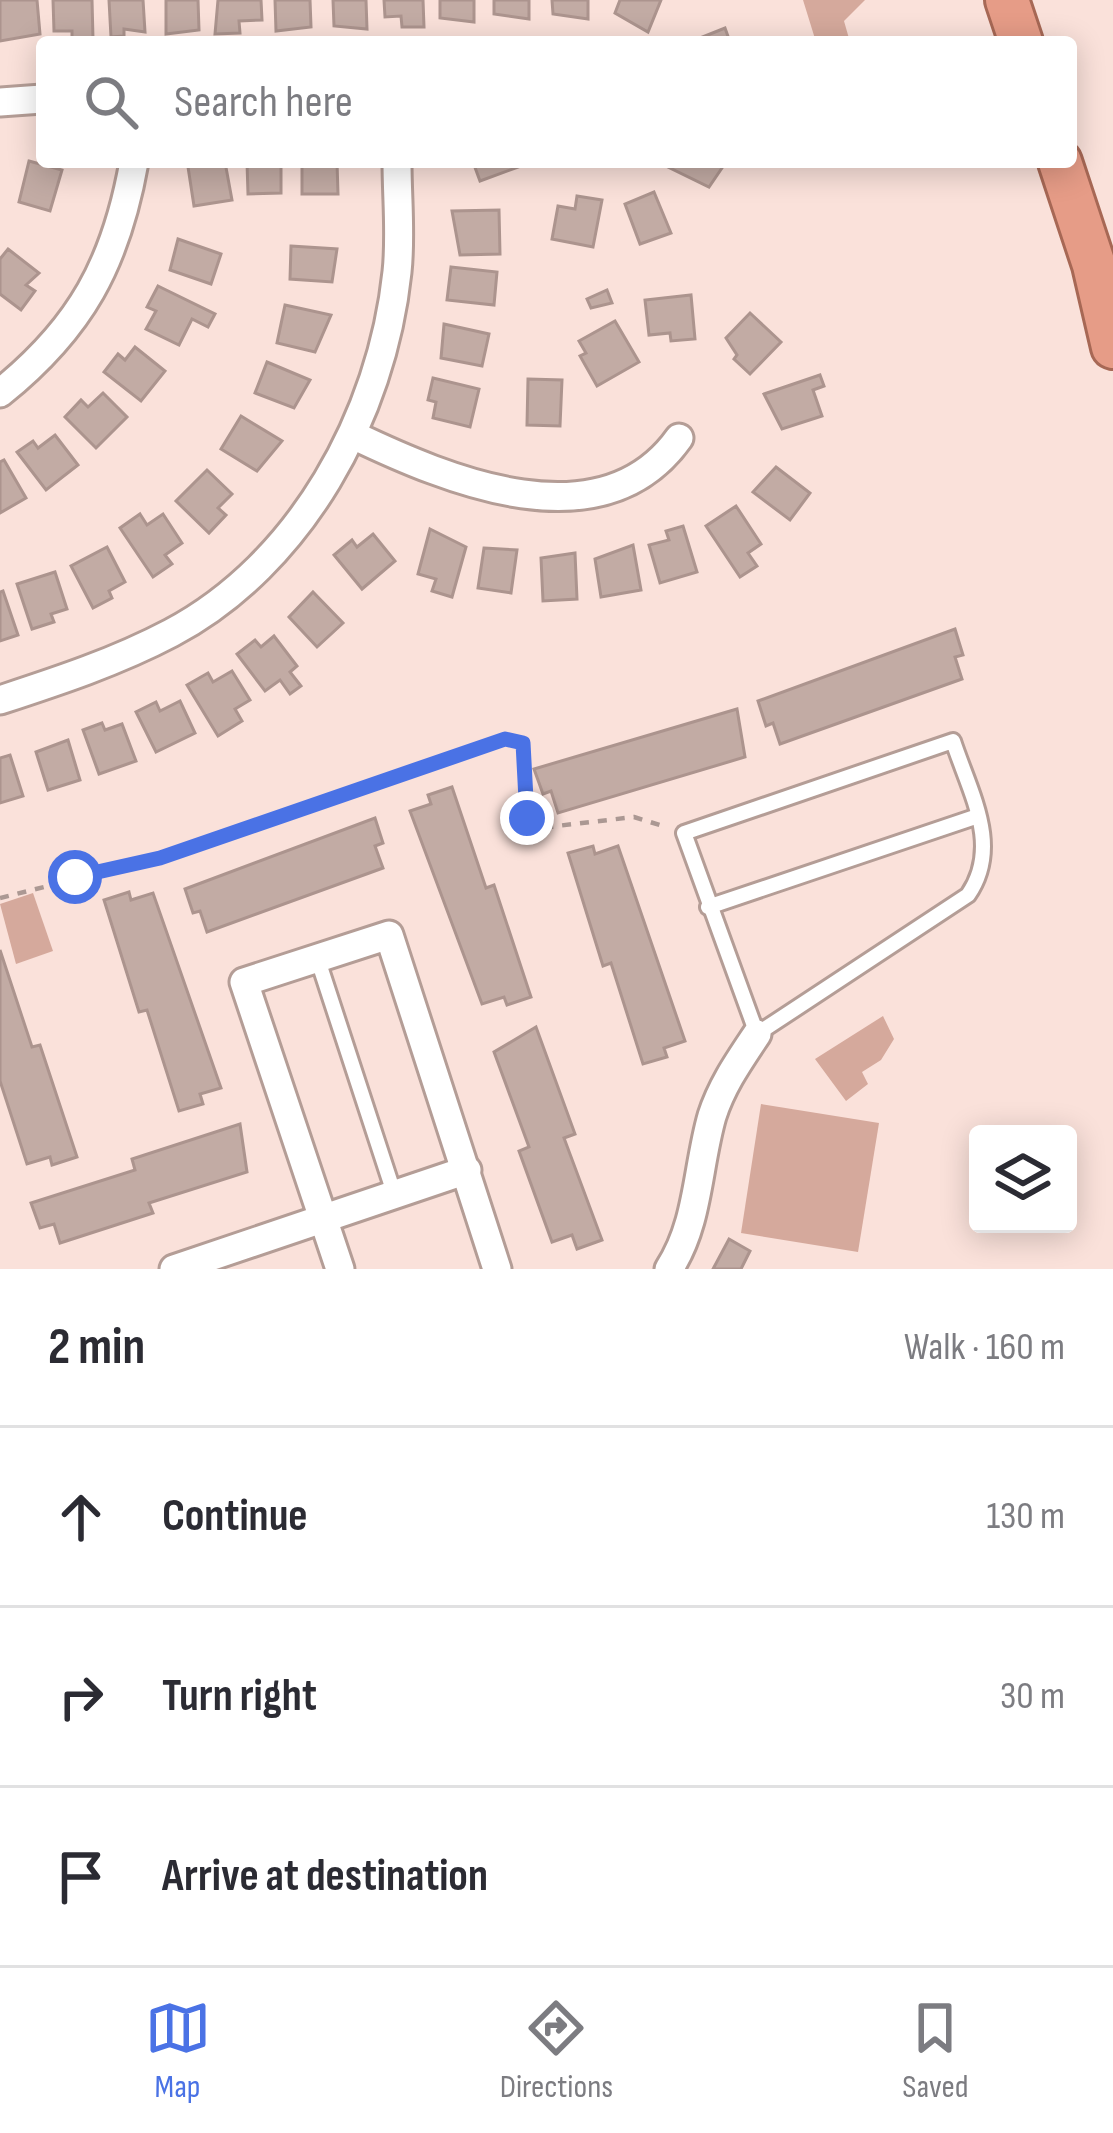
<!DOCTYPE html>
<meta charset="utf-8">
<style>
body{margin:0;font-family:"Sofia Sans Condensed",sans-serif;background:#f2f2f3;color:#2b2b33}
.controls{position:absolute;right:36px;bottom:36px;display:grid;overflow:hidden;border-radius:12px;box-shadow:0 6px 30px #0003}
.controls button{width:108px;height:108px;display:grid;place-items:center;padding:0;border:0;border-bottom:3px solid #e1e1e2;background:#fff;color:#2b2b33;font:60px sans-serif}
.stop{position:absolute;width:36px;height:36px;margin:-27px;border:9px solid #4a72e5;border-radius:50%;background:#fff}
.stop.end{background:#4a72e5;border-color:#fff;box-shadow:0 3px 12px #0008}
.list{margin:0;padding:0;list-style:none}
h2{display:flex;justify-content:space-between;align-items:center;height:156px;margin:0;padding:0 48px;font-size:51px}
h2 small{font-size:39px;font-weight:400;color:#7c7c81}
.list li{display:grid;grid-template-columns:78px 1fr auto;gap:36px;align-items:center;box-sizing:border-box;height:180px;padding:0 48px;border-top:3px solid #e1e1e2}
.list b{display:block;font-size:45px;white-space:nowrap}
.list em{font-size:39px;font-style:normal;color:#7c7c81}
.icon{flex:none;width:66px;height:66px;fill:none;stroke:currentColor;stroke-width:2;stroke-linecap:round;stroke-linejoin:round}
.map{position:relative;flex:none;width:1113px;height:1269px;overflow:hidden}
.search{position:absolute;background:#fff;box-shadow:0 6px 30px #0003;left:36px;right:36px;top:36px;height:132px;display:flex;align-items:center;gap:30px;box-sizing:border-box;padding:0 42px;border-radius:12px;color:#7c7c81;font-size:45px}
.sheet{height:696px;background:#fff}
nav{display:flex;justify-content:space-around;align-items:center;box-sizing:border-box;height:168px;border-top:3px solid #e1e1e2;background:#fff;font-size:33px;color:#7c7c81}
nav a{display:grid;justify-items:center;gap:6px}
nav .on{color:#4a72e5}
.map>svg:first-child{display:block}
</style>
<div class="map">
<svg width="1113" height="1269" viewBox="0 0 1113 1269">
<rect width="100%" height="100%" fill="#fae1da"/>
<g fill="#d5a99c">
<polygon points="803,0 865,0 844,21 850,42 816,42"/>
<polygon points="33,893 53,951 16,964 0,904"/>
<polygon points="883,1016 894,1039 881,1060 862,1072 868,1084 846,1101 815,1059"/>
<polygon points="761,1104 879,1123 858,1252 741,1233"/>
</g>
<g fill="#c2aba4" stroke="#ac948e" stroke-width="3">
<polygon points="0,0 37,0 40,34 0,41"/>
<polygon points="53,0 92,0 93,39 72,40 72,31 54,31"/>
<polygon points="109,0 143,0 145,32 124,29 124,36 111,37"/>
<polygon points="166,0 198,0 199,30 166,34"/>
<polygon points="218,0 261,0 262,20 239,21 240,33 215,34"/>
<polygon points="275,0 310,0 311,27 276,31"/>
<polygon points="333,0 366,0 367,29 334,26"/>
<polygon points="384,0 423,0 424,27 402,27 401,16 385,17"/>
<polygon points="440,0 474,0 474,22 440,18"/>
<polygon points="494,0 529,0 529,19 494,14"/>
<polygon points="552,0 588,0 588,19 553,14"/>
<polygon points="620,0 661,0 648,32 615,13"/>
<polygon points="725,28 730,42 690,42"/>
<polygon points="29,161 62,170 50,211 19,202"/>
<polygon points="201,162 225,162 232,200 194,206 188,167"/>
<polygon points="247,162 281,162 281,193 248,194"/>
<polygon points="302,162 337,162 338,194 302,194"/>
<polygon points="473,162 520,162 521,166 480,181"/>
<polygon points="670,162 726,162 709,187 668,167"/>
<polygon points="654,192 671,233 640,244 625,204"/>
<polygon points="577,196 602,200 593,247 552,239 558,206 575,209"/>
<polygon points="499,210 500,254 460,255 452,211"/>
<polygon points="178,239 221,254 211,284 170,270"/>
<polygon points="291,246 337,249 332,282 290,279"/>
<polygon points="8,249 39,273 26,285 35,291 21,310 0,294 0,259"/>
<polygon points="451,267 497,272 494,305 447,300"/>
<polygon points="158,286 215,314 208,327 192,319 179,345 146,329 156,311 147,307"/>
<polygon points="607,290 612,303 591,308 587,299"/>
<polygon points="691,295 695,339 671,341 670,333 649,335 645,300"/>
<polygon points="285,305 331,315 315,352 277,343"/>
<polygon points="750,313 781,342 750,374 734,359 737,355 726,338"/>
<polygon points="615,321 639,362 597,386 580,356 586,353 579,341"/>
<polygon points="444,324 489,334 482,366 441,358"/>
<polygon points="135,347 165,371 141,401 104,372 118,354 125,360"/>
<polygon points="267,362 310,380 294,408 255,393"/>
<polygon points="820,375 824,386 813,390 822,416 782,429 764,394"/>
<polygon points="433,378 479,389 470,427 433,418 436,402 428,400"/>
<polygon points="528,379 562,380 560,426 527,425"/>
<polygon points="103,393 127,417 96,448 65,417 81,400 88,407"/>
<polygon points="241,416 282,441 257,471 221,449"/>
<polygon points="55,435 78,465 46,490 17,452 33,441 38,448"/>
<polygon points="4,460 26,498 0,513 0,462"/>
<polygon points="776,467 810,493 790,520 753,492"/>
<polygon points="207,470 232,494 218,508 226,515 209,533 176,501"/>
<polygon points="736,506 761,544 748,553 757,566 740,577 706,526"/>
<polygon points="140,514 147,525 163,514 182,543 165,555 172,564 153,577 120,528"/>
<polygon points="683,526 697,572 660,583 649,545 669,540 666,531"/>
<polygon points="430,529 466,547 452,597 432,591 436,579 418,574"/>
<polygon points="373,534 395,561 362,589 334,555 352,540 357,547"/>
<polygon points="633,545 641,590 601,597 595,559"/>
<polygon points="107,547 125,582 109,591 112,598 93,608 71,566"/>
<polygon points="484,548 517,550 511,593 478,588"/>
<polygon points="575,553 577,599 543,601 541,558"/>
<polygon points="55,572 67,609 51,614 54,622 32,629 17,584"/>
<polygon points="3,591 18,635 0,641 0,592"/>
<polygon points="313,592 343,623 317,647 289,617"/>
<polygon points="955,629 963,655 955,657 962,679 780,744 773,723 766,726 758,701"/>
<polygon points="274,636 297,666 290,672 301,686 290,694 280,680 265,691 237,654 255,640 261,647"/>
<polygon points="232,671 250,700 235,709 242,721 218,736 187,685 208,673 213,682"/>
<polygon points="180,701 195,733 156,752 136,712 156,702 160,711"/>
<polygon points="737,709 745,757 558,813 551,791 543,794 534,769"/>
<polygon points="102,723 105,730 122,724 136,761 99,774 83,730"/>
<polygon points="68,740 80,780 48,790 36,752"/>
<polygon points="10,755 23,796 0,803 0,758"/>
<polygon points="452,787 486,888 494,885 531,997 507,1005 504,997 482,1004 410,811 431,804 428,795"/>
<polygon points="375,818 383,843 375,846 383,868 207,932 200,911 193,913 185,889"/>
<polygon points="593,846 595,854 618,846 685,1041 664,1048 667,1057 643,1064 611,963 603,966 568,853"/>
<polygon points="129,892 131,900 153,893 221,1088 200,1094 203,1104 179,1111 147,1010 139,1012 104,900"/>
<polygon points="0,950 32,1047 40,1045 77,1157 52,1165 50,1157 27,1164 0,1081"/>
<polygon points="536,1027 575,1134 564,1138 602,1240 577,1249 572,1235 552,1242 519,1151 529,1147 494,1052"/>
<polygon points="240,1124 247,1172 149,1203 153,1213 60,1243 54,1224 40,1228 31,1203 135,1170 132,1159"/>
<polygon points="729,1239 750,1251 741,1269 713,1269"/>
</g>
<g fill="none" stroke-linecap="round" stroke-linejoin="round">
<defs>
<g id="service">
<path d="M953 741C970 793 1002 846 968 895L757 1034 684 833Z"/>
<polyline points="708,907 978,816"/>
<polyline points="317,957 394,1193"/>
</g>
<g id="minor">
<polyline points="0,102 42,99"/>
<path d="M0 393C81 328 116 263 134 162"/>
<path d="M353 435C447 480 602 546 679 438"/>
<path d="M0 700C58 681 116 662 171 633 301 564 382 415 397 272 401 236 397 198 397 162"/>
<polyline points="174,1269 467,1170"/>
<polyline points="340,1269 244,982 389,935 497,1269"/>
<path d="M669 1269C699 1223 697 1168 712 1116 722 1085 739 1061 757 1034"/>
</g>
<g id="trunk">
<polyline points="1007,0 1021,42"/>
<polyline points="1060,162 1094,265 1113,347"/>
</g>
</defs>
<use href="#service" stroke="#b49d96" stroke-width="20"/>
<use href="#minor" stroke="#b49d96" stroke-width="33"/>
<use href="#trunk" stroke="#a76855" stroke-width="48"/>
<polyline stroke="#ab9893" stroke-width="4.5" stroke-dasharray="9 9" stroke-linecap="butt" points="0,898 160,858 505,739 523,743 531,829 634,817 666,827"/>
<use href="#service" stroke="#fff" stroke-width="14"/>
<use href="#minor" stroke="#fff" stroke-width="27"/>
<use href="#trunk" stroke="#e69c87" stroke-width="42"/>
</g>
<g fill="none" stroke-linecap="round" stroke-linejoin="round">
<polyline stroke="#4a72e5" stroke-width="15" points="75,877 160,858 505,739 523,743 527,818"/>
</g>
</svg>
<div class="controls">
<button><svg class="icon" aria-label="layers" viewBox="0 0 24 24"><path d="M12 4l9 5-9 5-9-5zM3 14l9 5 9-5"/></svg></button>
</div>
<div class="stop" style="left:75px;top:877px"></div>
<div class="stop end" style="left:527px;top:818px"></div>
<div class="search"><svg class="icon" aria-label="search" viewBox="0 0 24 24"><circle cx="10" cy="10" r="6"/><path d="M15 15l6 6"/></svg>Search here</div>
</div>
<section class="sheet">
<h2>2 min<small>Walk · 160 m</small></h2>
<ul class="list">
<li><svg class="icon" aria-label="ahead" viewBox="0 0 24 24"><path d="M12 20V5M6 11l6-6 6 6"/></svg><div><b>Continue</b></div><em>130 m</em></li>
<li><svg class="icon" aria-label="right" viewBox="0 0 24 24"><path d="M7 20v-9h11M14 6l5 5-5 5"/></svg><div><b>Turn right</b></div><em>30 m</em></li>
<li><svg class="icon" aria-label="arrive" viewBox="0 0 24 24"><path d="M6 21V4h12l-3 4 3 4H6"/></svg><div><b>Arrive at destination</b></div></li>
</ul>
</section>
<nav>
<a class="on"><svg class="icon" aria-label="map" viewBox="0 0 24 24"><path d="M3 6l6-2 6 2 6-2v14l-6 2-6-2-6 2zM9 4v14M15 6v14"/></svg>Map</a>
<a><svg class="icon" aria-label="directions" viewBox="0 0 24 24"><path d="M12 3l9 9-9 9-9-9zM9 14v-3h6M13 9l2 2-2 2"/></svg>Directions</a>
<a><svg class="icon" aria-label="saved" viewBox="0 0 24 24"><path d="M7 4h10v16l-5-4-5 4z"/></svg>Saved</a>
</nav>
